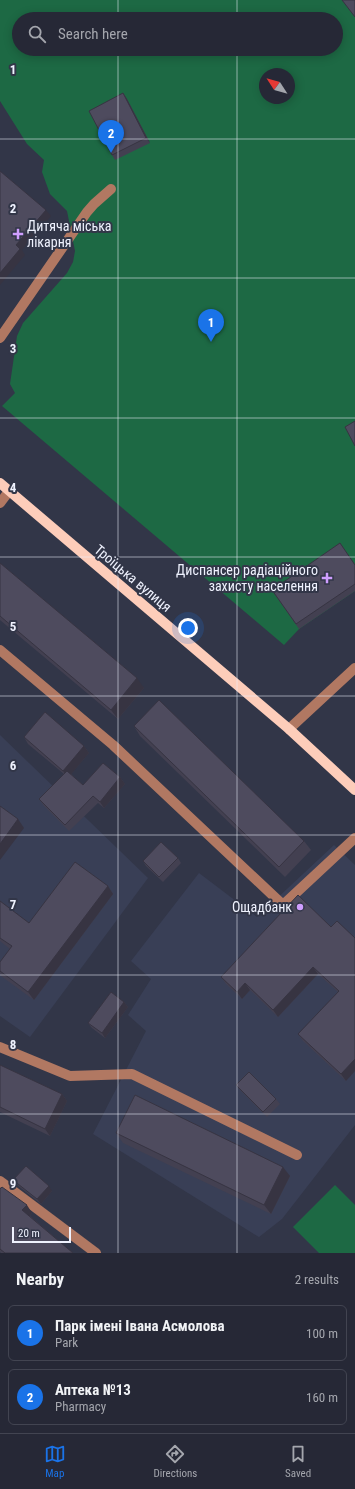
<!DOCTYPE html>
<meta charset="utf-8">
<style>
body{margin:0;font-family:"Roboto Condensed",sans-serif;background:#2e303e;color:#f1f3f6}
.compass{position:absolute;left:259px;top:68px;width:36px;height:36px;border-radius:50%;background:#262836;box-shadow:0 2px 10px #0003;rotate:306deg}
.scale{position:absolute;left:12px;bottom:10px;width:59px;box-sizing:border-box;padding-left:4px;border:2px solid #eff2fe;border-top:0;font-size:11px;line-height:14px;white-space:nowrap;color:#eff2fe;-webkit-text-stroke:3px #323648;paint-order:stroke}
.you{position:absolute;left:188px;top:628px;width:14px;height:14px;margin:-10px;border:3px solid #fff;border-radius:50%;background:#1a73e8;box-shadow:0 0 0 6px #1a73e833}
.badge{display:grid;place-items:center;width:26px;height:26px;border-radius:50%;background:#1a73e8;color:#fff;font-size:13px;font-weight:700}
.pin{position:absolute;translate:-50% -33px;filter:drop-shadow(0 1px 2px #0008)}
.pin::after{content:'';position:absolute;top:21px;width:14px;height:12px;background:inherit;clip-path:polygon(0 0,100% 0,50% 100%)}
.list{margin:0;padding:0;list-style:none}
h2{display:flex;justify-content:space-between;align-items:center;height:52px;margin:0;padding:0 16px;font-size:17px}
h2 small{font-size:13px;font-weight:400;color:#a4a6ad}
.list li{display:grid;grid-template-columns:26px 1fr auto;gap:12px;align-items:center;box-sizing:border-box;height:56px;margin:0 8px 8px;padding:0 8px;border:1px solid #424451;border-radius:6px}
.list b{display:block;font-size:15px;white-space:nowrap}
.list p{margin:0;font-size:13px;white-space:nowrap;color:#a4a6ad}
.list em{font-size:13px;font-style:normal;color:#a4a6ad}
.icon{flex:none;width:22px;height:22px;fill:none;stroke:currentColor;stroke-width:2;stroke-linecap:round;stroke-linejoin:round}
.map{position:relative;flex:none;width:355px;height:1253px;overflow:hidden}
.search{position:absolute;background:#262836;box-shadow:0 2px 10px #0003;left:12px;right:12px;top:12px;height:44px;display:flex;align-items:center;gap:10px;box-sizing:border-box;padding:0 14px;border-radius:22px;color:#a4a6ad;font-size:15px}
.sheet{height:180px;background:#262836}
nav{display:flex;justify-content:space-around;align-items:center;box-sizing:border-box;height:56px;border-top:1px solid #424451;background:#262836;font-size:11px;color:#a4a6ad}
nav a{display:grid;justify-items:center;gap:2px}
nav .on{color:#1a73e8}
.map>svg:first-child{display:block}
</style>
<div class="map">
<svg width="355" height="1253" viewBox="0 0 355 1253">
<rect width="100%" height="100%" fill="#323648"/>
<g fill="#393f56">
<polygon points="0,735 148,878 30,1037 0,1016"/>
<polygon points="334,845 355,865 355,1125 282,1219 259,1237 93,1134 146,1031 128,1015 151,979 131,961 199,873 257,917"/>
</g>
<g fill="#1d6944" fill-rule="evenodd">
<path d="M0 0H355V591L299 629 284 645 2 406 15 393 10 384 17 336 23 323 67 273 73 262 75 251 67 211 50 194 42 172 44 160 27 144 0 101ZM19 19H336V49H19ZM265 74H289V98H265Z"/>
<polygon points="335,1185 355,1205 355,1253 319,1253 293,1227"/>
</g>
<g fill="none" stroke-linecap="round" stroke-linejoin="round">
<g stroke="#b17862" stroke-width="10">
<polyline points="0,338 87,212 94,204 111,189"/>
<polyline points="0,503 9,491"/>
<polyline points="0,650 113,745 283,905 355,838"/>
<polyline points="289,729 355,668"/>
<polyline points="0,1047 70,1076 132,1074 297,1155"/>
<polyline points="0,1181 96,1253"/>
</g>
<polyline stroke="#fdcdba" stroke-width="10" points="0,483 289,729 355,790"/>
</g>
<g fill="#434051">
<polygon points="123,93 127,99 150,143 115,160 112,155"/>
<polygon points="0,563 144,688 118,719 0,620"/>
<polygon points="355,565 355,591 299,629 272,590"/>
<polygon points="134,726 304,841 311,850 285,877 140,736"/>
<polygon points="24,737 84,746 89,753 71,774 83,785 120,777 125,784 104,808 98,803 69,831 44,806 39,799 64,774 28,744"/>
<polygon points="178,858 181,863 163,882 146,866 143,861"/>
<polygon points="108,886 113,894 34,1000 1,976 0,974 0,962 10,949 0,941 0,901 29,923"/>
<polygon points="331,927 355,938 346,1081 303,1041 298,1034 338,992 318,974 278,1017 250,990 242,999 226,984 221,977"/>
<polygon points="124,1002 128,1007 105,1038 92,1028 88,1023"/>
<polygon points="0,1065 62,1094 67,1101 50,1136 0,1112"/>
<polygon points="236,1085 276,1099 280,1104 267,1117 240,1090"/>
<polygon points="116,1133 290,1176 271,1214 123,1143"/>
<polygon points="13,1180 52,1191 41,1204 17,1185"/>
<polygon points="0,1189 32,1213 30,1216 73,1253 1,1253 0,1252"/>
</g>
<g fill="#373442">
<polygon points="123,93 127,99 150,143 146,138"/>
<polygon points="46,210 51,216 22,250 25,255 0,285 0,273 16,245"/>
<polygon points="137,678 144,688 118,719 111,710"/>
<polygon points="84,746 89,753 68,778 63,771"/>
<polygon points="120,777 125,784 104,808 100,802"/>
<polygon points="18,819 24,828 0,860 0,844"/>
<polygon points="108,886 113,894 34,1000 28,992"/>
<polygon points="313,967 318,974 278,1017 273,1010"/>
<polygon points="245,983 250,990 242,999 237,992"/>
<polygon points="124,1002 128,1007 105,1038 102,1033"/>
<polygon points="355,1059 355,1071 346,1081 341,1074"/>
<polygon points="62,1094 67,1101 50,1136 45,1129"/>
<polygon points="283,1167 290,1176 271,1214 264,1205"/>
<polygon points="49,1186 52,1191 41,1204 37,1199"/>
<polygon points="27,1205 32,1213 28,1218 22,1210"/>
</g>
<g fill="#4e4b5e" stroke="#373442">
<polygon points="342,0 355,0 355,17"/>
<polygon points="123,93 146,138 112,155 89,111"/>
<polygon points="0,171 46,210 16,245 20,249 0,273"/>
<polygon points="355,421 355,446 345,427"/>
<polygon points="340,543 355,565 355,584 296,624 272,590"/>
<polygon points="0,563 137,678 111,710 0,616"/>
<polygon points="159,700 304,841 279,867 134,726"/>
<polygon points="45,712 84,746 63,771 24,737"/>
<polygon points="103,763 120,777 100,802 93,796 65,825 39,799 67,771 83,785"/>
<polygon points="0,806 18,819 0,844"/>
<polygon points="161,842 178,858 159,877 143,861"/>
<polygon points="75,862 108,886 28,992 0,971 0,962 12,946 0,938 0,901 29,923"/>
<polygon points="298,895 331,927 337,921 355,938 355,1059 341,1074 298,1034 339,991 313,967 273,1010 245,983 237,992 221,977"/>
<polygon points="111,992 124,1002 102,1033 88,1023"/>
<polygon points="0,1065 62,1094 45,1129 0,1107"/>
<polygon points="249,1072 276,1099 263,1112 236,1085"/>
<polygon points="135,1095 283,1167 264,1205 116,1133"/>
<polygon points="26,1166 49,1186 37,1199 13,1180"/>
<polygon points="2,1187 27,1205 22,1210 73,1253 5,1253 0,1249 0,1189"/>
</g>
<path fill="none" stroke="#eff2fe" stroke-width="1" stroke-opacity="0.55" d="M118 0V19M237 0V19M118 49V1253M237 49V1253M0 139H355M0 278H355M0 418H355M0 557H355M0 696H355M0 835H355M0 975H355M0 1114H355"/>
<g fill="#cf9eff" stroke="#323648" stroke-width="1.5">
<path d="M16 228h4v4h4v4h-4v4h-4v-4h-4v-4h4z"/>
<path d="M325 572h4v4h4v4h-4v4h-4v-4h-4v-4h4z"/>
<circle cx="300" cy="907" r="4"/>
</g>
<g text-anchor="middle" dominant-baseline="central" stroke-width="4" stroke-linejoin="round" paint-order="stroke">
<g font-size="14" fill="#eff2fe" stroke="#323648" text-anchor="end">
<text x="27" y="226" text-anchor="start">Дитяча міська<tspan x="27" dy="16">лікарня</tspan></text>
<text x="318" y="570">Диспансер радіаційного<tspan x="318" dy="16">захисту населення</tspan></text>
<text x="292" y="907">Ощадбанк</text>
</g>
<g font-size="14" fill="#eff2fe" stroke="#323648">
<text transform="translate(133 578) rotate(40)">Троїцька вулиця</text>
</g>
</g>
<g font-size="13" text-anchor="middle" font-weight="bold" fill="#eff2fe" stroke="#323648" stroke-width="4" stroke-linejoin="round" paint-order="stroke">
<text x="13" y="74">1</text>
<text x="13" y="213">2</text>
<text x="13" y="353">3</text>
<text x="13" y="492">4</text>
<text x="13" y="631">5</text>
<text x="13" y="770">6</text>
<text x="13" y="909">7</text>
<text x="13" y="1049">8</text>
<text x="13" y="1188">9</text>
</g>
</svg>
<svg class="compass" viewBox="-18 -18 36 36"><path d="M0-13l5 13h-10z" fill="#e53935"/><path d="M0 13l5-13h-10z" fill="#a4a6ad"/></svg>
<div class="scale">20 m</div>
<div class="you"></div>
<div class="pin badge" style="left:211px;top:342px">1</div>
<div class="pin badge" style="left:111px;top:153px">2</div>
<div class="search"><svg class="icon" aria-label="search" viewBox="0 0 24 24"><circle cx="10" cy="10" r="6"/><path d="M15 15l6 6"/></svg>Search here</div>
</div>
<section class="sheet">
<h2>Nearby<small>2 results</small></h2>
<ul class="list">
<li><span class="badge">1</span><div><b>Парк імені Івана Асмолова</b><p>Park</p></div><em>100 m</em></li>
<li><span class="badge">2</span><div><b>Аптека №13</b><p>Pharmacy</p></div><em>160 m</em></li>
</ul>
</section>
<nav>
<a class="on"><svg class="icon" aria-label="map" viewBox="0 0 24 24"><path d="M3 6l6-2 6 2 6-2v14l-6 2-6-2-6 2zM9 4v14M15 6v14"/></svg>Map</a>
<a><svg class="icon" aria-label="directions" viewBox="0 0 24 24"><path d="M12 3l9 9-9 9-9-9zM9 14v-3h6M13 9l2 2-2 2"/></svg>Directions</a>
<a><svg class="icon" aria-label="saved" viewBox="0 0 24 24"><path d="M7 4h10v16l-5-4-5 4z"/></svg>Saved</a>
</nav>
